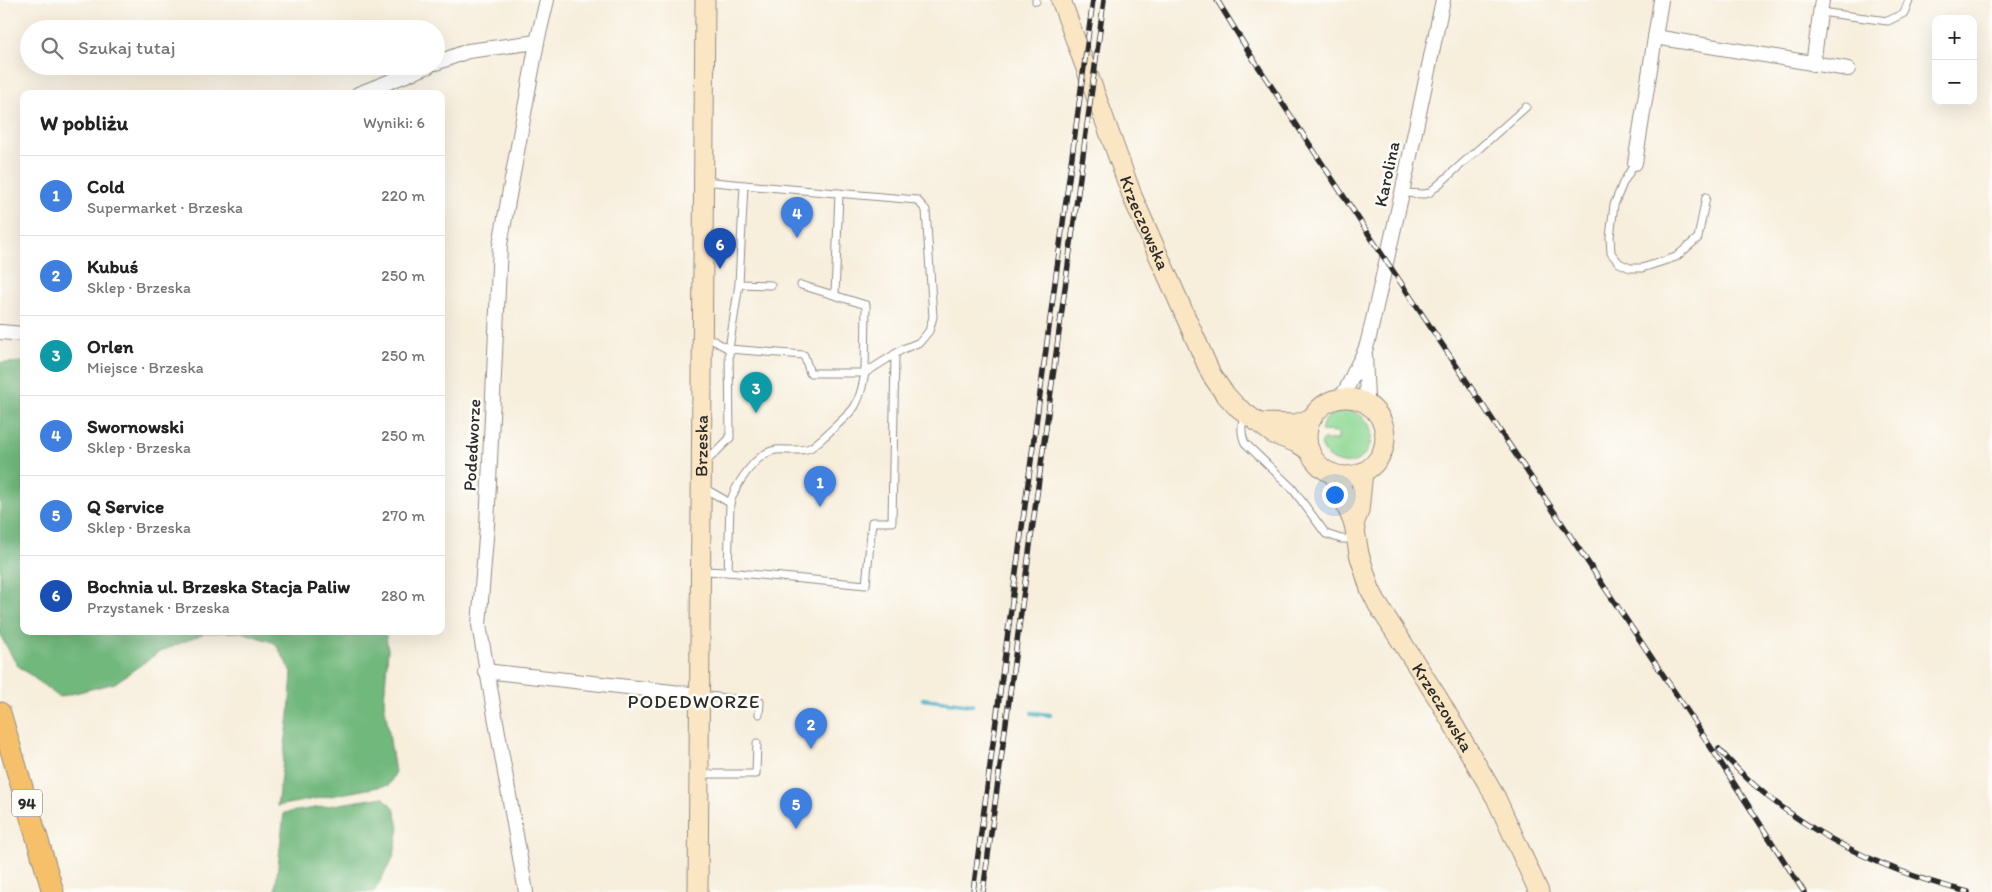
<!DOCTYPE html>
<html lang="pl">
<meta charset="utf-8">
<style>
body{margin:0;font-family:Itim,sans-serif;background:#f2f2f2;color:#222}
.controls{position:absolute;right:15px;top:15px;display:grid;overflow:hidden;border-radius:10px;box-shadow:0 5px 20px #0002}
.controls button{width:45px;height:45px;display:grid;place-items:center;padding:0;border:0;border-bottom:1px solid #e0e0e0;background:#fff;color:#222;font:25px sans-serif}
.you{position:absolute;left:1334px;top:494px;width:18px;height:18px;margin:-12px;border:4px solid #fff;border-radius:50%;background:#1a73e8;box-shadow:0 0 0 8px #1a73e833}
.badge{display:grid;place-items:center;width:32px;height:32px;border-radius:50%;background:#2563eb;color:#fff;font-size:16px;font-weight:700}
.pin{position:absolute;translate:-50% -41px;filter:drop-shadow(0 1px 2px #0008)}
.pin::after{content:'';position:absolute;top:26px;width:18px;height:15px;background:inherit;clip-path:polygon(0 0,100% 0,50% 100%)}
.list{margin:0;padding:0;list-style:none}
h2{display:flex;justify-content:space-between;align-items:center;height:65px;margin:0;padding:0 20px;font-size:21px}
h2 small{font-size:16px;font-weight:400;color:#767676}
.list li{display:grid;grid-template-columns:32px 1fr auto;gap:15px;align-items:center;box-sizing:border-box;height:80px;padding:0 20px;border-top:1px solid #e0e0e0}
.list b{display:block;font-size:19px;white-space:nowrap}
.list p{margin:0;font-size:16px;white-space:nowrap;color:#767676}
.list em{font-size:16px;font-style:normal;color:#767676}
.icon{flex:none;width:28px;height:28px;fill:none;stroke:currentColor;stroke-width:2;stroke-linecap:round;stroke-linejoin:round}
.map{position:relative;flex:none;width:1992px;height:892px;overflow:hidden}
.search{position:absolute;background:#fff;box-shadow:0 5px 20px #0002;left:20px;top:20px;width:425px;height:55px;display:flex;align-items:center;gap:12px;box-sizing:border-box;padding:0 18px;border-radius:28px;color:#767676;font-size:19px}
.panel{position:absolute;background:#fff;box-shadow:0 5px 20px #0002;left:20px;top:90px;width:425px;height:545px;border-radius:10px}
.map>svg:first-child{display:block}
</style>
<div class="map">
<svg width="1992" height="892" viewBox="0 0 1992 892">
<rect width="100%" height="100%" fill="#fdfcf7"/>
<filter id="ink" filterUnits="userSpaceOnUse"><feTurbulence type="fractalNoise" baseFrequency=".02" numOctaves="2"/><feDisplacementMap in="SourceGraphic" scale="10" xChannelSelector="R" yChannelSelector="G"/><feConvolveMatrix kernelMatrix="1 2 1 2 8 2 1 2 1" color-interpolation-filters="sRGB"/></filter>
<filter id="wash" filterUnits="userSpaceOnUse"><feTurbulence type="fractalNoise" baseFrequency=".0096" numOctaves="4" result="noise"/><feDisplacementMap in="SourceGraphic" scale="20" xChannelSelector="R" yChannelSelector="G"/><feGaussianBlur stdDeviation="1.12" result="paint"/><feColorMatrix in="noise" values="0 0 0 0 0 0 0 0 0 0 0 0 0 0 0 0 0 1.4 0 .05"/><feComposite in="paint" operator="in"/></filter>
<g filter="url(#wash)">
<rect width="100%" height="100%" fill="#f7eedc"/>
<path fill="#8cd793" stroke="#5c815f" d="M1341 410C1390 410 1373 476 1336 461 1328 458 1323 451 1321 444L1323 440H1338V432L1321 431C1322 419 1331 414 1341 410Z"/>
<g fill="#71b87d" stroke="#4e7254">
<polygon points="24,362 24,631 385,631 388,649 384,701 395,773 389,785 277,806 289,715 292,672 275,643 242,632 205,633 159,652 115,683 59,697 17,665 0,635 0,363"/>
<polygon points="383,797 394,808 399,827 394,856 374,892 275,892 284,813"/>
</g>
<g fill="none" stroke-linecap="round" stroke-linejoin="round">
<g stroke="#45aec4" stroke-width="4.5">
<polyline points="923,699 972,705"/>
<polyline points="1032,713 1050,715"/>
</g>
</g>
</g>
<g filter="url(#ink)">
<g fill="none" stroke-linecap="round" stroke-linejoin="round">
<defs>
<g id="lane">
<polyline points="1036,0 1036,1"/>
<polyline points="1820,12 1888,21 1904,13 1909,0"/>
<polyline points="1635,163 1623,183 1614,205 1610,237 1611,253 1619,263 1630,268 1642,268 1676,257 1698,238 1706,197"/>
<polyline points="704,181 744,185"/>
<polyline points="1402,193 1424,194 1429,193 1526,107"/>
<polyline points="771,285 739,284 729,349 804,355 810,373 865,373 866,305 801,285"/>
<polyline points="835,295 839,193"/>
<path d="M1244 413C1242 424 1240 433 1245 443L1292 488 1326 534 1341 539H1356"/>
<polyline points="705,463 730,438 729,349 705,336"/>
<path d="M730 503C735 486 756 452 776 450 785 449 802 452 810 448 817 444 852 412 855 406 861 396 863 384 865 373L903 349 920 342 929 331 933 317 926 210 917 200 744 185 739 284"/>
<polyline points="703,571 728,572 730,503 704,488"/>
<polyline points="728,572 866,585 872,522 892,522 895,354"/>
<polyline points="700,695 760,702 759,714"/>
<polyline points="699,774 756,774 757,743"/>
</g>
<g id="street">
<polyline points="1655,37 1848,69"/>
<polyline points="436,63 468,51 537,42"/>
<polyline points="1813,64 1822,0"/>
<polyline points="358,94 429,66"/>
<polyline points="1635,163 1661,0"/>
<polyline points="0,332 24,334"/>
<polyline points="1365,355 1367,399 1370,406"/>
<path d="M1340 398C1349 388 1351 378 1357 366 1363 355 1366 350 1369 337L1402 193 1443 0"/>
<polyline points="485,671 699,695"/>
<polyline points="526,892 479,625 487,525 500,245 537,42 547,0"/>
</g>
<g id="secondary">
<path id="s1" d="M1061 0 1133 198 1211 374 1224 393 1236 406 1273 434 1297 443 1310 451"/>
<circle cx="1346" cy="437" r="39"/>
<polyline points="1260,423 1296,424 1312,418"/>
<path id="s2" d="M1332 473 1342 489 1347 508 1354 524 1359 554 1370 589 1378 605 1439 700 1496 798 1539 892"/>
<polyline points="1354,524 1359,511 1363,472"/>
<path id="s3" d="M698 892 705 0"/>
</g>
<polyline id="primary" points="0,713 53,892"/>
</defs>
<use href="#lane" stroke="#918c84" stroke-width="9"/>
<use href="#street" stroke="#918c84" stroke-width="16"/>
<use href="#secondary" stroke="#918c84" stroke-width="21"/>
<use href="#primary" stroke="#918c84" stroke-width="23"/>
<use href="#lane" stroke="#fff" stroke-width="7"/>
<use href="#street" stroke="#fff" stroke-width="14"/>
<use href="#secondary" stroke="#fbe6c4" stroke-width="19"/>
<use href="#primary" stroke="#f6c06b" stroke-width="21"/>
<defs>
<g id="rail">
<polyline points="1217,0 1252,57 1387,262 1690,715 1804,892"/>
<path d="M1719 749C1782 823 1875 869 1968 892"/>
<polyline points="973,892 1093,0"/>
<polyline points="983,892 1104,0"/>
</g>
</defs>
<use href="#rail" stroke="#2b2b2b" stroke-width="5.5"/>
<use href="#rail" stroke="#fdfcf7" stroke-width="4" stroke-dasharray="11" stroke-linecap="butt"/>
</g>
</g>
<g text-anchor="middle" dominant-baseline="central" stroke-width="5" stroke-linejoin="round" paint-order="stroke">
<rect fill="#fdfcf7" stroke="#6a6a68" stroke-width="1" x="12" y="789.5" width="30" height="27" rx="4"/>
<g font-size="16" font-weight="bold" fill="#2b2b2b">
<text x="27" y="803">94</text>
</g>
<g font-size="18" fill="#2b2b2b" stroke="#fdfcf7">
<text transform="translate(1387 174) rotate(-78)">Karolina</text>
<text stroke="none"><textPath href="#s1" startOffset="238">Krzeczowska</textPath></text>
<text transform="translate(472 445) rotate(-87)">Podedworze</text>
<text stroke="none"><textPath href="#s3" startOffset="446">Brzeska</textPath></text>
<text stroke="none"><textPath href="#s2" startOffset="262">Krzeczowska</textPath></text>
</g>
<g font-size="19" letter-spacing="1" fill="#2b2b2b" stroke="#fdfcf7">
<text x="694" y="701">PODEDWORZE</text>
</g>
</g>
</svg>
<div class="controls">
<button>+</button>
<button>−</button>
</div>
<div class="you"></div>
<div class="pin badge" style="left:820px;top:507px;background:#3f7fe0">1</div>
<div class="pin badge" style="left:811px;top:749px;background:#3f7fe0">2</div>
<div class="pin badge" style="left:756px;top:413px;background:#0f9aa8">3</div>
<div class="pin badge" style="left:797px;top:238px;background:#3f7fe0">4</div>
<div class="pin badge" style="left:796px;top:829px;background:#3f7fe0">5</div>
<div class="pin badge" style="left:720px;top:269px;background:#1a4fb4">6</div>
<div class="search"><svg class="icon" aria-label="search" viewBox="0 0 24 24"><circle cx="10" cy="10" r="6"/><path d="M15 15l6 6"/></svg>Szukaj tutaj</div>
<section class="panel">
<h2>W pobliżu<small>Wyniki: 6</small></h2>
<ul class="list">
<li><span class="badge" style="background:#3f7fe0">1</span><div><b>Cold</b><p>Supermarket · Brzeska</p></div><em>220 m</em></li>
<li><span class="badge" style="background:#3f7fe0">2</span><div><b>Kubuś</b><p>Sklep · Brzeska</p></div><em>250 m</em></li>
<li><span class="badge" style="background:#0f9aa8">3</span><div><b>Orlen</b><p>Miejsce · Brzeska</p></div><em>250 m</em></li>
<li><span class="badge" style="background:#3f7fe0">4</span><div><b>Swornowski</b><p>Sklep · Brzeska</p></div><em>250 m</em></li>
<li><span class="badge" style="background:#3f7fe0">5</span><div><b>Q Service</b><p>Sklep · Brzeska</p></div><em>270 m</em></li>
<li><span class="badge" style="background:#1a4fb4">6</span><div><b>Bochnia ul. Brzeska Stacja Paliw</b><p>Przystanek · Brzeska</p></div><em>280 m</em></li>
</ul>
</section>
</div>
